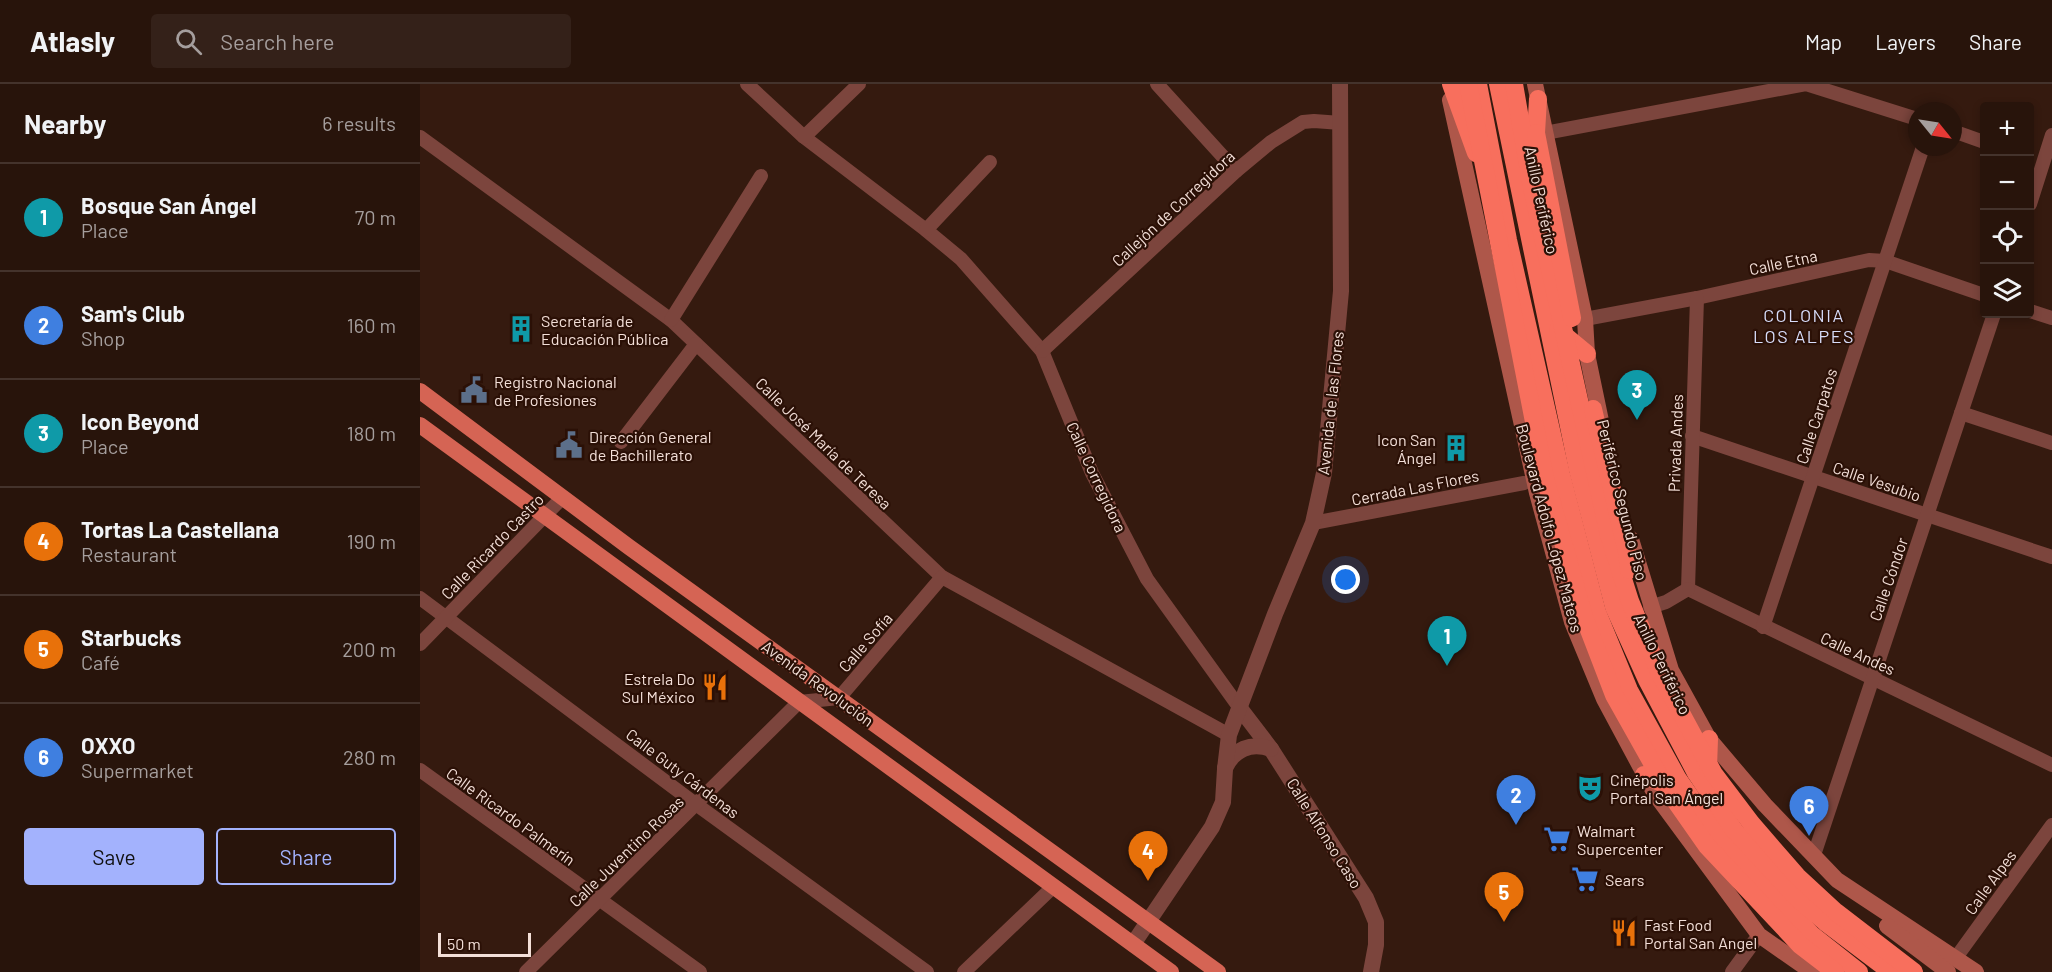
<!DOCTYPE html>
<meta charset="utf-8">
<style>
body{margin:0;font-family:Barlow,sans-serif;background:#342119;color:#f1f3f6}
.controls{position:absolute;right:18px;top:18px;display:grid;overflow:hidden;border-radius:6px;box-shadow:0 3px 9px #0003}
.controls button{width:54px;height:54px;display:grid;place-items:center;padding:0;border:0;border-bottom:2px solid #44332c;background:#28140b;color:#f1f3f6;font:30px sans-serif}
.compass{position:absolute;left:1488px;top:18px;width:54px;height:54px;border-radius:50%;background:#28140b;box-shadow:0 3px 9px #0003;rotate:120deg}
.scale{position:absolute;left:18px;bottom:15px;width:93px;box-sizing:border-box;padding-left:6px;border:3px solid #f3dfd8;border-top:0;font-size:16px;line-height:21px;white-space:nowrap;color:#f3dfd8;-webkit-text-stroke:4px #2b1006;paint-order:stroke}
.you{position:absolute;left:926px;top:496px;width:21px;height:21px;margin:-15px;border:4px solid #fff;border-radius:50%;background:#1a73e8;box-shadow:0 0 0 9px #1a73e833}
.badge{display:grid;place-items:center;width:39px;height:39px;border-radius:50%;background:#a3b2fd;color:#fff;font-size:20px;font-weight:700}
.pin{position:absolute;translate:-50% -50px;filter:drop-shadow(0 2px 3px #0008)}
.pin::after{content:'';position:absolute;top:32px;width:21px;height:18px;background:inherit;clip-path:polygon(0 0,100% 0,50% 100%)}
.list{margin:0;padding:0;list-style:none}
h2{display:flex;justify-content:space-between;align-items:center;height:78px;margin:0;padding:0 24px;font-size:26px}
h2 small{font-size:20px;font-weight:400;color:#a59e9d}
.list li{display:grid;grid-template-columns:39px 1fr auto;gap:18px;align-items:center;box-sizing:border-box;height:108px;padding:0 24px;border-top:2px solid #44332c}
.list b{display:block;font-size:22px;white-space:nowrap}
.list p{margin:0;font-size:20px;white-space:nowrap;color:#a59e9d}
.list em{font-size:20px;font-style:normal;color:#a59e9d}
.actions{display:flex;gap:12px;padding:18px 24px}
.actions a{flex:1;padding:14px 0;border:2px solid #a3b2fd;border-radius:6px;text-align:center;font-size:21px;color:#a3b2fd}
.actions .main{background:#a3b2fd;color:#111}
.icon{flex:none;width:33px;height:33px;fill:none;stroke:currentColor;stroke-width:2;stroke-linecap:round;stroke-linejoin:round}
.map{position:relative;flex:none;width:1632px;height:888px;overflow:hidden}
header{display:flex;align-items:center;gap:36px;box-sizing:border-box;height:84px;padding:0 30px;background:#28140b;border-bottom:2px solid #44332c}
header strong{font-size:28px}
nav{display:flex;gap:33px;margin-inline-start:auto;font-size:21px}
.search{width:420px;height:54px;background:#342119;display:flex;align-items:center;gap:15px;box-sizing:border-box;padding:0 21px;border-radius:6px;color:#a59e9d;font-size:22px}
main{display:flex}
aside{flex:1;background:#28140b}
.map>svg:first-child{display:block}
</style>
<header>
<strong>Atlasly</strong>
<div class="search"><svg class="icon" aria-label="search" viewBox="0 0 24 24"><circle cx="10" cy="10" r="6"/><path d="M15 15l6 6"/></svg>Search here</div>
<nav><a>Map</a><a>Layers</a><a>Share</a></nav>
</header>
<main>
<aside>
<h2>Nearby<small>6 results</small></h2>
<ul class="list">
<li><span class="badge" style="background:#0f9aa8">1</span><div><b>Bosque San Ángel</b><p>Place</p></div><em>70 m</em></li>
<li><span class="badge" style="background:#3f7fe0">2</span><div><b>Sam's Club</b><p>Shop</p></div><em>160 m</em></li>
<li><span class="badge" style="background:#0f9aa8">3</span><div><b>Icon Beyond</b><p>Place</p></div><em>180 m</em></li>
<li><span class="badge" style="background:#e8710a">4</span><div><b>Tortas La Castellana</b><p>Restaurant</p></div><em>190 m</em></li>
<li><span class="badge" style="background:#e8710a">5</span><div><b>Starbucks</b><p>Café</p></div><em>200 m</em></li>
<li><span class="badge" style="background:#3f7fe0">6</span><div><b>OXXO</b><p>Supermarket</p></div><em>280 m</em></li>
</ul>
<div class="actions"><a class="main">Save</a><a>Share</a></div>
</aside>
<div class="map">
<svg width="1632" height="888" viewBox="0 0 1632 888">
<rect width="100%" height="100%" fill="#351a0f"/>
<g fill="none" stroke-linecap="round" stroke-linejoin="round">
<g stroke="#7c453d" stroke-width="14">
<polyline points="327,0 384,53 506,146 541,175 622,267 672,389 727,495 819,623"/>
<polyline points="737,0 816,87"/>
<polyline points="1533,47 1564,58"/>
<polyline points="1125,49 1386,0 1497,35"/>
<polyline points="0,53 251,236 522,493 809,651"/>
<polyline points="384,53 439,0"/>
<polyline points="1610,120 1632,51"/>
<polyline points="506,146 570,78"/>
<polyline points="1610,227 1632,234"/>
<polyline points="1165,235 1277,214 1449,176 1465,177 1564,211"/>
<polyline points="251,236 341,92"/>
<polyline points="622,267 816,87 851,58 883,38 894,37 921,39"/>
<polyline points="1541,329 1632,359"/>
<polyline points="1272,352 1632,473"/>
<polyline points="201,358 276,260"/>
<polyline points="893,439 1104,399"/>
<polyline points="1268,505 1632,681"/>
<polyline points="1268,505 1277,214"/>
<polyline points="0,514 277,721 507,888"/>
<polyline points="1230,523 1246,518 1268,505"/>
<polyline points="1343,543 1503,63"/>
<polyline points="0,560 143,413"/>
<polyline points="0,686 280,888"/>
<polyline points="1394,771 1574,230"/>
<polyline points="1535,875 1632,741"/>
<polyline points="106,888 379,618 419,614 522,493"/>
<polyline points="544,888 633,803"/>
<polyline points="1312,888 1339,851"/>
</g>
<g stroke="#7c453d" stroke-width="16">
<polyline points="819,623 851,665 946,814 956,838 956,861 951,888"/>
<path d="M805 684C814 665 831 658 851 665"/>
<polyline points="713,860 792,743 803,718 805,685 809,651 855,530 893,439 904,389 921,207 920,0"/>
</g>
<g stroke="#ae574a" stroke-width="16">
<polyline points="1115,0 1165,235 1167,270 1181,337"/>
<polyline points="1030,16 1117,409 1152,538 1184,615 1235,710 1339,851 1392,888"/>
<polyline points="1211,455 1251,586 1289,655 1345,721 1417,796 1556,888"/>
<polyline points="1467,842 1528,888"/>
</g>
<g stroke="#d56454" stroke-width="16">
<polyline points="0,307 209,463 798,888"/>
<polyline points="0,341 751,888"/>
</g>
<g stroke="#f86f5d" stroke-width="18">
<polyline points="1031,0 1056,69"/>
<polyline points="1058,0 1088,156 1141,390 1177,528 1209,606 1258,695 1300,755 1391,850 1439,888"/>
<polyline points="1078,0 1158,386 1194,523 1227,596 1276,689 1314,746 1378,815 1405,838 1471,888"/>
<polyline points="1116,49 1118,15"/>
<polyline points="1138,246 1167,270"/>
<polyline points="1288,684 1289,655"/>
<polyline points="1224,691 1253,704"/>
</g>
<g stroke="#f86f5d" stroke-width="18">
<polyline points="1048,0 1125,394 1164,533 1194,611 1245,702 1287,762 1380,861 1415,888"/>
<polyline points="1094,0 1112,104 1189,451 1210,517 1240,590 1294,690 1331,739 1377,792 1416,828 1494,888"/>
<polyline points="1116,49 1152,234"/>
<polyline points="1173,325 1207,468 1209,486"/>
</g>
</g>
<defs>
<symbol id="building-bare" viewBox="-9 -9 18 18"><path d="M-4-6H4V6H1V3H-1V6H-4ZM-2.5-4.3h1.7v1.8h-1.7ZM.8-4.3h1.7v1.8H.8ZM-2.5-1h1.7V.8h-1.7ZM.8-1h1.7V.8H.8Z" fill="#0f9aa8" stroke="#2b1006" stroke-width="2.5" paint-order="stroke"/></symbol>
<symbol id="civic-bare" viewBox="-9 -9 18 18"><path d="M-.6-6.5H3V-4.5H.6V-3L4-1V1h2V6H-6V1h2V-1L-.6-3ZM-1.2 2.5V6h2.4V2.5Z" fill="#5c6f8a" stroke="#2b1006" stroke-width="2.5" paint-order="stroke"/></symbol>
<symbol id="restaurant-bare" viewBox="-9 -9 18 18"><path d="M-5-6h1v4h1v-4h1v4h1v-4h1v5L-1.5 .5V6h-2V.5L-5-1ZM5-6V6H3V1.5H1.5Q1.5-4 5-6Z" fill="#e8710a" stroke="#2b1006" stroke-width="2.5" paint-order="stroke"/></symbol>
<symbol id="theatre-bare" viewBox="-9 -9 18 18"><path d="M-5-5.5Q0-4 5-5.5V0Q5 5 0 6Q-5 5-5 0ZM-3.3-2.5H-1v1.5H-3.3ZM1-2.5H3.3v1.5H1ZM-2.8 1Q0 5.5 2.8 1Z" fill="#0f9aa8" stroke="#2b1006" stroke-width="2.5" paint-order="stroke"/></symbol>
<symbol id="supermarket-bare" viewBox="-9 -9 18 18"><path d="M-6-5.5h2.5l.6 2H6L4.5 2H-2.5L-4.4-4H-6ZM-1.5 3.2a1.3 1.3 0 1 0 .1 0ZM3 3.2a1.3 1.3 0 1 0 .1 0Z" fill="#3f7fe0" stroke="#2b1006" stroke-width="2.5" paint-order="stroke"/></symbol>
</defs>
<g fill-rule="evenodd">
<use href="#building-bare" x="82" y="226" width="38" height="38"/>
<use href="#civic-bare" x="35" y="287" width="38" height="38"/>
<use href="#civic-bare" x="130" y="342" width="38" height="38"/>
<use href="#building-bare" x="1017" y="345" width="38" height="38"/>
<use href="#restaurant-bare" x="276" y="584" width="38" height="38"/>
<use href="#theatre-bare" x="1151" y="685" width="38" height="38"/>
<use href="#supermarket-bare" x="1118" y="736" width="38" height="38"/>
<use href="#supermarket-bare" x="1146" y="776" width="38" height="38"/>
<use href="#restaurant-bare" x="1185" y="830" width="38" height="38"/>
</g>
<g text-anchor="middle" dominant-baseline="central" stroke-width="4.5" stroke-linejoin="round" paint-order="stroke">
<g font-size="16" fill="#f3dfd8" stroke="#2b1006">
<text transform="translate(1122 116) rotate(78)">Anillo Periférico</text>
<text transform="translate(753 124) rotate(-43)">Callejón de Corregidora</text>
<text transform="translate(1363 178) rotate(-12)">Calle Etna</text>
<text transform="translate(910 319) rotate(-84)">Avenida de las Flores</text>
<text transform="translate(1396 332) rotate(-72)">Calle Carpatos</text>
<text transform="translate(404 359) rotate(44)">Calle José María de Teresa</text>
<text transform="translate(1255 359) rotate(-88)">Privada Andes</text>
<text transform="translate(677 393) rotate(65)">Calle Corregidora</text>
<text transform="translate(1457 397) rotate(19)">Calle Vesubio</text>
<text transform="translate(995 403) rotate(-11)">Cerrada Las Flores</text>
<text transform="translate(1203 416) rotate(76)">Periférico Segundo Piso</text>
<text transform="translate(1130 444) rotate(75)">Boulevard Adolfo López Mateos</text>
<text transform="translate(72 462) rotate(-46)">Calle Ricardo Castro</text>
<text transform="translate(1468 495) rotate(-71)">Calle Cóndor</text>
<text transform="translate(445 558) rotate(-49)">Calle Sofía</text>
<text transform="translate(1438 569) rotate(25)">Calle Andes</text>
<text transform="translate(1243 580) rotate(64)">Anillo Periférico</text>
<text transform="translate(398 599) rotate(36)">Avenida Revolución</text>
<text transform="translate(263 689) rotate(37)">Calle Guty Cárdenas</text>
<text transform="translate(91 732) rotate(36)">Calle Ricardo Palmerín</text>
<text transform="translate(905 749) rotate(58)">Calle Alfonso Caso</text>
<text transform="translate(206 767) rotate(-44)">Calle Juventino Rosas</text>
<text transform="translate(1570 798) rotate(-54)">Calle Alpes</text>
</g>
<g font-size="16" fill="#f3dfd8" stroke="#2b1006" text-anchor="start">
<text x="121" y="236">Secretaría de<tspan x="121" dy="18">Educación Pública</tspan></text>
<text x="74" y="297">Registro Nacional<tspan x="74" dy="18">de Profesiones</tspan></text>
<text x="169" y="352">Dirección General<tspan x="169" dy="18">de Bachillerato</tspan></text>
<text x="1016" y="355" text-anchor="end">Icon San<tspan x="1016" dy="18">Ángel</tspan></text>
<text x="275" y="594" text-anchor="end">Estrela Do<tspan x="275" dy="18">Sul México</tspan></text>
<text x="1190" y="695">Cinépolis<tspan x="1190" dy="18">Portal San Ángel</tspan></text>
<text x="1157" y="746">Walmart<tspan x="1157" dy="18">Supercenter</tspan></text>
<text x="1185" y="795">Sears</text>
<text x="1224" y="840">Fast Food<tspan x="1224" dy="18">Portal San Angel</tspan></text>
</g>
<g font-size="18" letter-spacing="1.5" fill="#d7ddfa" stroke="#2b1006">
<text x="1384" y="231">COLONIA<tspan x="1384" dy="21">LOS ALPES</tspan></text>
</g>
</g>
</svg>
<div class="controls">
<button>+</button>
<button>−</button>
<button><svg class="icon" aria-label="locate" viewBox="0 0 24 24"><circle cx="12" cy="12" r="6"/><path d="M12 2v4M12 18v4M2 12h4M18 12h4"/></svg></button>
<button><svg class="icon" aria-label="layers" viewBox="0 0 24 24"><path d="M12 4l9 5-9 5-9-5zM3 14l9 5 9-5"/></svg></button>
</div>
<svg class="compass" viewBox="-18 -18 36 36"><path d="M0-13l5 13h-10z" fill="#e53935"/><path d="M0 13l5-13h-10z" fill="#a59e9d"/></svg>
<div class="scale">50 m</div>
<div class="you"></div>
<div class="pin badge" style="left:1027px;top:582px;background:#0f9aa8">1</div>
<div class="pin badge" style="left:1096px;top:741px;background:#3f7fe0">2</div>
<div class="pin badge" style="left:1217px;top:336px;background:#0f9aa8">3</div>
<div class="pin badge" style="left:728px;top:797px;background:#e8710a">4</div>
<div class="pin badge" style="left:1084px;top:838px;background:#e8710a">5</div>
<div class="pin badge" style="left:1389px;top:752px;background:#3f7fe0">6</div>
</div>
</main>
